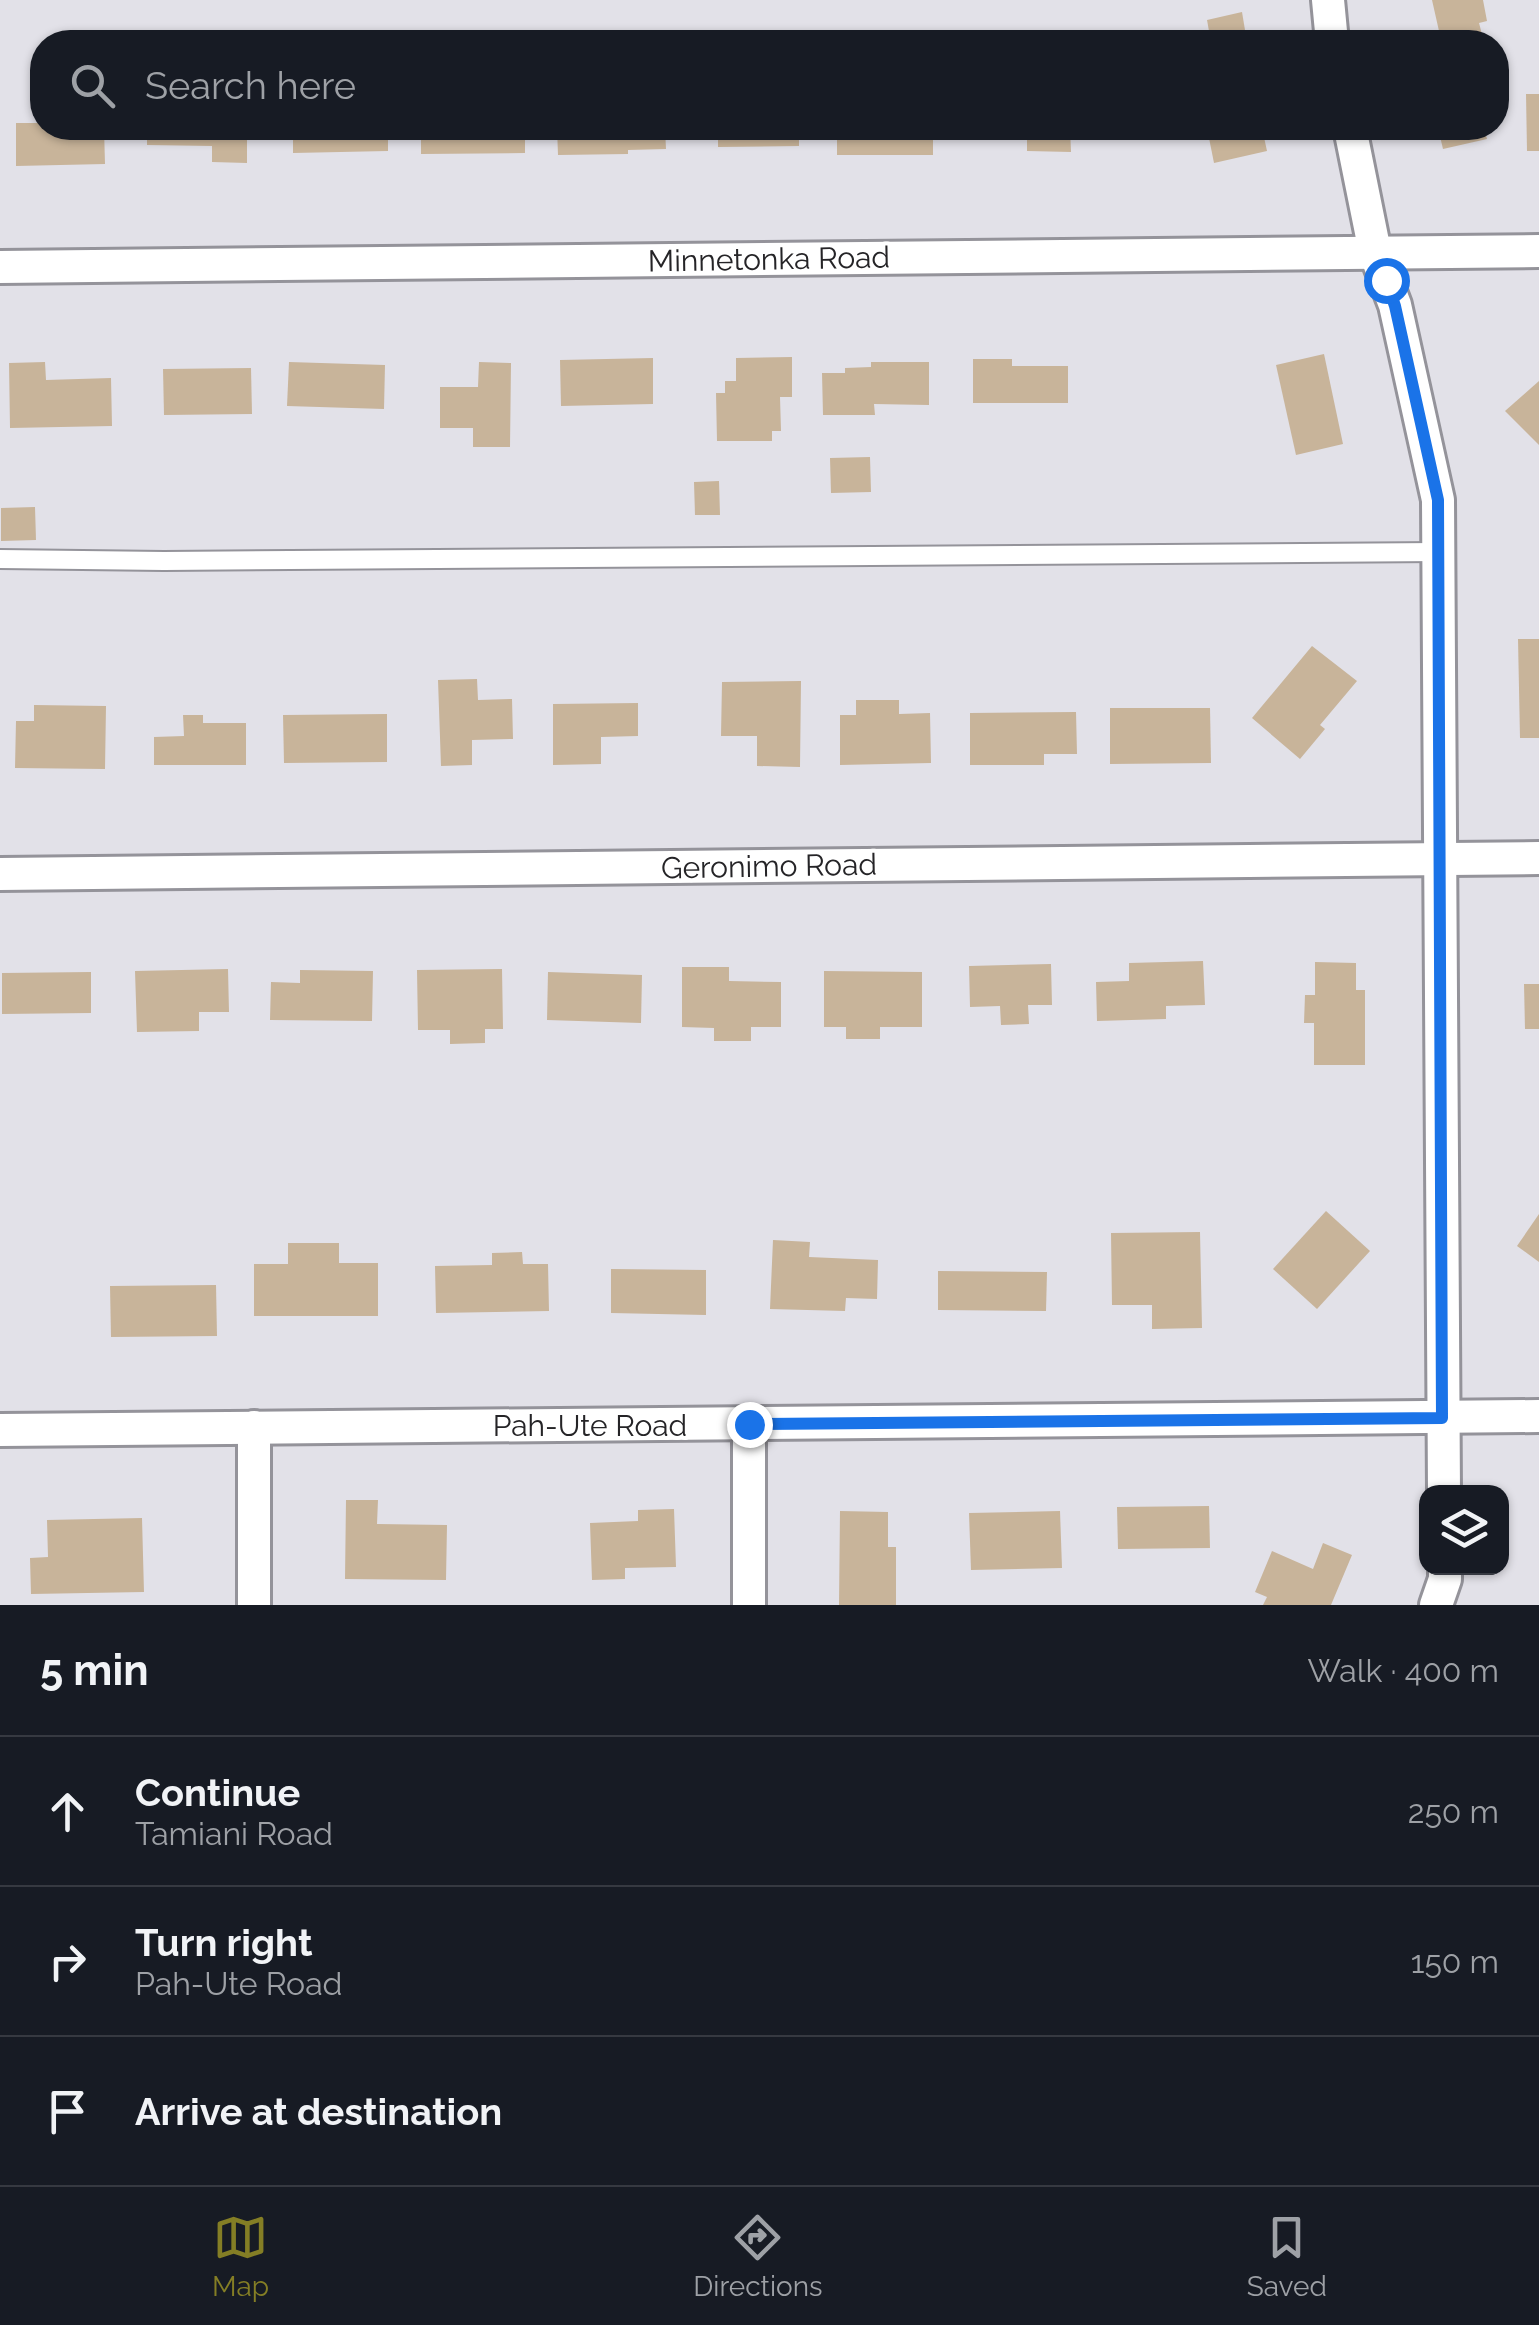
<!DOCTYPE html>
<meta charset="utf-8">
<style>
body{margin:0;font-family:Raleway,sans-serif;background:#20242c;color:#f1f3f6}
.controls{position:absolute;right:30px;bottom:30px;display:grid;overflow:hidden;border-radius:20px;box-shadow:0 2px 8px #0004}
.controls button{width:90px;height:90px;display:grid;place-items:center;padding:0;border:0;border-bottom:2px solid #363941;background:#171b24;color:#f1f3f6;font:50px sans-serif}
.stop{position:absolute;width:30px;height:30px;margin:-22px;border:8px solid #1a73e8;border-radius:50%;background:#fff}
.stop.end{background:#1a73e8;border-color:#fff;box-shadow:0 2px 10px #0008}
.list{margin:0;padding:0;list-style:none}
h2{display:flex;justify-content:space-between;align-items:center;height:130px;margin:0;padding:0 40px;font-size:42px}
h2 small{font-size:32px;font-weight:400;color:#9ea1a6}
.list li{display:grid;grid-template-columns:65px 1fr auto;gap:30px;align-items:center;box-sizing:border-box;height:150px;padding:0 40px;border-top:2px solid #363941}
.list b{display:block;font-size:38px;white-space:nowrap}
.list p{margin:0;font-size:32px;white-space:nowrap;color:#9ea1a6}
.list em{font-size:32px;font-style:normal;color:#9ea1a6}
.icon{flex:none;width:55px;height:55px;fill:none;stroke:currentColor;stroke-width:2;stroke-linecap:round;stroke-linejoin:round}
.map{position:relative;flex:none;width:1539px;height:1605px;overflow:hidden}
.search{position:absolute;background:#171b24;box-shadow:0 2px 8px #0004;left:30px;right:30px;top:30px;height:110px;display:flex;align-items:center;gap:25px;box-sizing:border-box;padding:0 35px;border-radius:40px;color:#9ea1a6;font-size:38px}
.sheet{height:580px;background:#171b24}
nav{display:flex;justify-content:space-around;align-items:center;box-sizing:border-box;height:140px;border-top:2px solid #363941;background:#171b24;font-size:28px;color:#9ea1a6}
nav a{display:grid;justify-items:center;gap:5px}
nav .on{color:#847e25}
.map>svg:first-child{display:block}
</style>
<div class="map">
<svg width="1539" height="1605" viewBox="0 0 1539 1605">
<rect width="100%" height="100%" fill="#e2e1e8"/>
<g fill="#c8b49a">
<polygon points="1432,0 1483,0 1487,21 1479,23 1484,42 1411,42 1410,37 1439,31"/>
<polygon points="1242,12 1247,42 1211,42 1207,20"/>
<polygon points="1526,94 1539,94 1539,151 1527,151"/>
<polygon points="16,123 42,123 42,128 104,128 105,164 16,166"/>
<polygon points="147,128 247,128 247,163 212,162 212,146 147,145"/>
<polygon points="293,128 388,128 388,151 293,153"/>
<polygon points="421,128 525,128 525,153 421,154"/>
<polygon points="557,128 665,128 666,149 628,150 628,154 558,155"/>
<polygon points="718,128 799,128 799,146 718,147"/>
<rect x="837" y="128" width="96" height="27"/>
<polygon points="1027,128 1070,128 1071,152 1027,151"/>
<polygon points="1207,128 1262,128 1267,151 1214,163"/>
<polygon points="1438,128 1484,128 1487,139 1443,149"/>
<polygon points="1324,354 1343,444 1296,455 1276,365"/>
<polygon points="792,357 792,397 780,397 781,431 772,431 772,441 717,441 716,393 725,393 725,381 736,381 736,358"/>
<polygon points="653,358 653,404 561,406 560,360"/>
<polygon points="973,359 1012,359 1012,366 1068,366 1068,403 973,403"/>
<polygon points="45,362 46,380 111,378 112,426 10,428 9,363"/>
<polygon points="289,362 385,365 384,409 287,406"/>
<polygon points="479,362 511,363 510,447 473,447 473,428 440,428 440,387 478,387"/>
<polygon points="871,362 929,362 929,405 874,404 875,415 823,415 822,373 845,373 845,368 871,367"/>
<polygon points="251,368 252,414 164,415 163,369"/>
<polygon points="1539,381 1539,445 1505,411"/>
<polygon points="870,457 871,492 831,493 830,458"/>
<polygon points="719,481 720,515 695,515 694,482"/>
<polygon points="35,507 36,540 1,541 1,508"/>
<polygon points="1518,639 1539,639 1539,738 1520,738"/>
<polygon points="1312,646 1357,681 1320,725 1325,729 1300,759 1252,718"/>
<polygon points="477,679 478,700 512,699 513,739 472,740 472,765 441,766 438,680"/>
<polygon points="801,681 800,767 757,766 757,736 721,736 722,682"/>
<polygon points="856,700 899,700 899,714 930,713 931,763 840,765 840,715 856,715"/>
<polygon points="638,703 638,736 601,737 601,764 553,765 553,704"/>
<polygon points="34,705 106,706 105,769 15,768 16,721 34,721"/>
<polygon points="1110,708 1210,708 1211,763 1110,764"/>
<polygon points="1076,712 1077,754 1044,754 1044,765 970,765 970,713"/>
<polygon points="387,714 387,762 284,763 283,715"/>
<polygon points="183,715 203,715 203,723 246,723 246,765 154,765 154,737 184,736"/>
<polygon points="1203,961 1205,1005 1166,1006 1166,1019 1097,1021 1096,982 1129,981 1129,963"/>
<polygon points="1315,962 1356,963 1356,990 1365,990 1365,1065 1314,1065 1314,1023 1304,1023 1305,995 1315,995"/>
<polygon points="1051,964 1052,1005 1028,1005 1029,1024 1001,1025 1000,1006 970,1007 969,966"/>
<polygon points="682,967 729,967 729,981 781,982 781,1027 751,1027 751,1041 714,1041 714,1028 682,1027"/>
<polygon points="228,969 229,1012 199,1012 199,1031 137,1032 135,971"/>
<polygon points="502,969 503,1029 485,1029 485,1043 450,1044 450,1030 418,1030 417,970"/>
<polygon points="300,970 373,971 372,1021 270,1020 271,982 300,983"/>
<polygon points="824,971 922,972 922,1027 880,1027 880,1039 846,1039 846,1027 824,1027"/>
<polygon points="91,972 91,1013 2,1014 2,973"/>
<polygon points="548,972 642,975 641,1023 547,1020"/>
<polygon points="1524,984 1539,984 1539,1029 1525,1029"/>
<polygon points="1326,1211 1370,1251 1317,1309 1273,1269"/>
<polygon points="1539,1214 1539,1262 1517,1246"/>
<polygon points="1200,1232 1202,1328 1152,1329 1152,1305 1112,1305 1111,1233"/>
<polygon points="773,1240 810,1242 809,1257 878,1260 877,1299 846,1298 845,1311 770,1309"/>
<polygon points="288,1243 339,1243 339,1263 378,1263 378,1316 254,1316 254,1264 288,1264"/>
<polygon points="522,1252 523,1264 548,1264 549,1311 436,1313 435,1266 492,1265 492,1253"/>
<polygon points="611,1269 706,1270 706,1315 611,1313"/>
<polygon points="938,1271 1047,1272 1046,1311 938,1310"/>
<polygon points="216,1285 217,1336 111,1337 110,1286"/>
<polygon points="346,1500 378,1500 377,1524 447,1525 446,1580 345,1579"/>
<polygon points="1209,1506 1210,1548 1118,1549 1117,1507"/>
<polygon points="674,1509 676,1567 625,1568 625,1579 592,1580 590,1523 638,1521 638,1510"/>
<polygon points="840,1511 888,1512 888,1547 896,1547 896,1605 839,1605"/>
<polygon points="1060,1511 1062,1568 971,1570 969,1513"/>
<polygon points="142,1518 144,1592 31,1594 30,1558 48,1557 47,1520"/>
<polygon points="1323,1543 1352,1555 1331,1605 1263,1605 1267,1597 1255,1592 1272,1551 1313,1569"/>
</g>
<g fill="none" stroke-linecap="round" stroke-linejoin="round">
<defs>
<polyline id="service" points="0,559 164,561 1439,552"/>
<g id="minor">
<polyline points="1328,0 1332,42"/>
<polyline points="1350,128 1375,252 1395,305 1438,500 1444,1492"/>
<polyline points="0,267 1539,251"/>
<polyline points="0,874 1539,858"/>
<polyline points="749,1425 749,1605"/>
<polyline points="0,1430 1539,1416"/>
<polyline points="254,1605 254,1427"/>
<polyline points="1436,1605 1445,1579 1445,1568"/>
</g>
</defs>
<use href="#service" stroke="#94939a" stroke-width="22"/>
<use href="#minor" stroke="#94939a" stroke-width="38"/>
<use href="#service" stroke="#fff" stroke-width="18"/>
<use href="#minor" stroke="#fff" stroke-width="32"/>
</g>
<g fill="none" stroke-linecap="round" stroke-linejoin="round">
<polyline stroke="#1a73e8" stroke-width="12" points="749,1424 1442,1418 1438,500 1395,306 1386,280"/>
</g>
<g text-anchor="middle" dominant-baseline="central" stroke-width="8" stroke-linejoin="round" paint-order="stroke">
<g font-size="30" fill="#252427" stroke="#fff">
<text transform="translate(769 259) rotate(-1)">Minnetonka Road</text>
<text transform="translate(769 866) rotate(-1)">Geronimo Road</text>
<text x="590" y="1425">Pah-Ute Road</text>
</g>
</g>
</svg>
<div class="controls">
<button><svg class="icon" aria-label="layers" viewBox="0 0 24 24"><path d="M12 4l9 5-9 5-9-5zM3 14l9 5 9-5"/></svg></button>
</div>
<div class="stop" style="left:1386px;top:280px"></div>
<div class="stop end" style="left:749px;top:1424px"></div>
<div class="search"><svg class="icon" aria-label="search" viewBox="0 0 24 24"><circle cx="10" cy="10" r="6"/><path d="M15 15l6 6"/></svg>Search here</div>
</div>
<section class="sheet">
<h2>5 min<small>Walk · 400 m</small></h2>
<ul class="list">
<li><svg class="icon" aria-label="ahead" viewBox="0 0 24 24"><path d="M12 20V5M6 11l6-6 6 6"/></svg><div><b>Continue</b><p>Tamiani Road</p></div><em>250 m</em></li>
<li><svg class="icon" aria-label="right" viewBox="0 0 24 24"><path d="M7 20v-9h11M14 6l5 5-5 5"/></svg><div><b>Turn right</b><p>Pah-Ute Road</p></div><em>150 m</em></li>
<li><svg class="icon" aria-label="arrive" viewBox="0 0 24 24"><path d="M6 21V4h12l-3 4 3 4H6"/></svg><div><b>Arrive at destination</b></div></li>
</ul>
</section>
<nav>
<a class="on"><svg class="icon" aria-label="map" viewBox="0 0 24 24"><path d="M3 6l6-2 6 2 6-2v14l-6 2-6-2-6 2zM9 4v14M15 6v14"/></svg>Map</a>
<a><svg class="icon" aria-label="directions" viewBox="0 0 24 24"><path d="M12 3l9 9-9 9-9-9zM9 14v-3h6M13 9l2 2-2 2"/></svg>Directions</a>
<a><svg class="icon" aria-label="saved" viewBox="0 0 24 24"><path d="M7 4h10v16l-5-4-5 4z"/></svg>Saved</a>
</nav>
